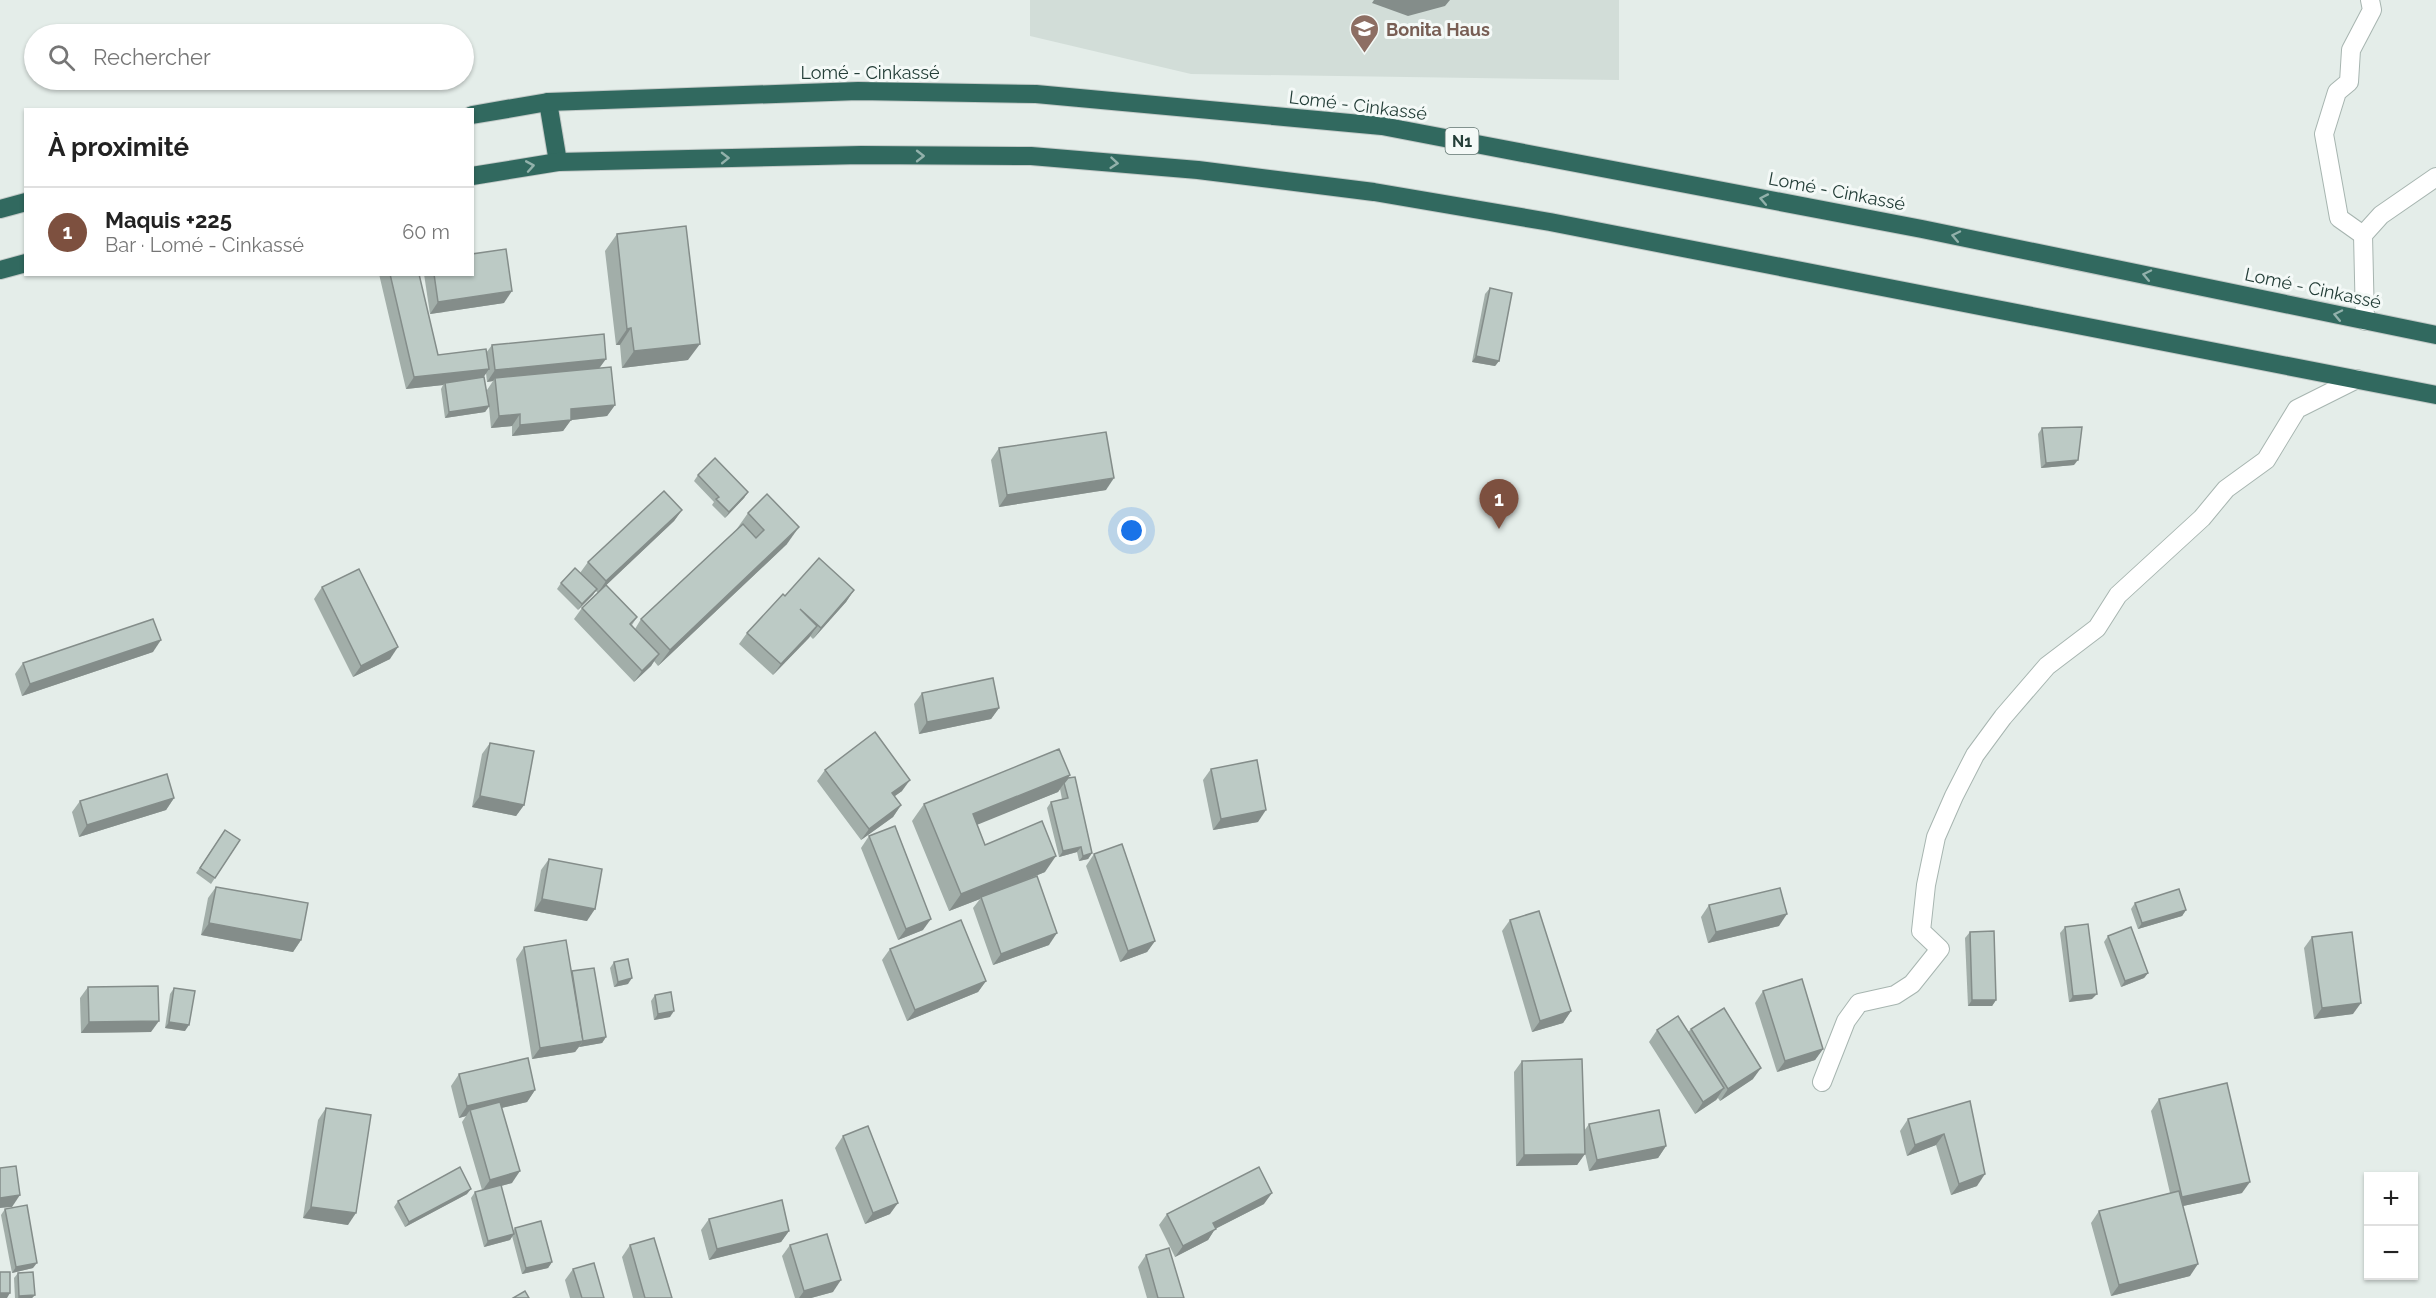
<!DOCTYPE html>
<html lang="fr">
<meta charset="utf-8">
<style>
body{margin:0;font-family:Raleway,sans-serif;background:#f6f6f6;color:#222}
.controls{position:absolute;right:18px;bottom:18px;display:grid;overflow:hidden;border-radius:0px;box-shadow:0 2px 4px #0004}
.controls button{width:54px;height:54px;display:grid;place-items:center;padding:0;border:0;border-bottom:2px solid #e0e0e0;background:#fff;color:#222;font:30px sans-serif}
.you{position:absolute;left:1132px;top:531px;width:21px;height:21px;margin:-15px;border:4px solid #fff;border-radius:50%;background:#1a73e8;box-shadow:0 0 0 9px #1a73e833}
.badge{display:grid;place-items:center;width:39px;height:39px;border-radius:50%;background:#7d503f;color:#fff;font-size:20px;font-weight:700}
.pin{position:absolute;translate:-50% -50px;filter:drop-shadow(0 2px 3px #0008)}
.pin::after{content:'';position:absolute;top:32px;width:21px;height:18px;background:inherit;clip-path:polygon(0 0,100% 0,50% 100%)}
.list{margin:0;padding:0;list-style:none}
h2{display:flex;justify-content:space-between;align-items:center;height:78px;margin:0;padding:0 24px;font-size:26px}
h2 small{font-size:20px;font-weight:400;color:#767676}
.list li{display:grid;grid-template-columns:39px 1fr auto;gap:18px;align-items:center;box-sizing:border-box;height:90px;padding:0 24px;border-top:2px solid #e0e0e0}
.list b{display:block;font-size:22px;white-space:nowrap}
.list p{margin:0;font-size:20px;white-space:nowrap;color:#767676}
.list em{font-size:20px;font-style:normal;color:#767676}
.icon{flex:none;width:33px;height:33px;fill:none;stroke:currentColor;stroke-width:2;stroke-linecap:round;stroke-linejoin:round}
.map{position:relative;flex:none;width:2436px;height:1298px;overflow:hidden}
.search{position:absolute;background:#fff;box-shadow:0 2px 4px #0004;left:24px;top:24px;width:450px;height:66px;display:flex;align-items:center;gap:15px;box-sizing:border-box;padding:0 21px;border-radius:33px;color:#767676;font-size:22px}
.panel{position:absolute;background:#fff;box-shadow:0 2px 4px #0004;left:24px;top:108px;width:450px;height:168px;border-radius:0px}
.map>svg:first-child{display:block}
</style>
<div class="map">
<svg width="2436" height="1298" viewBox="0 0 2436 1298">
<rect width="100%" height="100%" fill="#e4ede9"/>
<polygon fill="#d2ddd8" points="1030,0 1619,0 1619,80 1191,74 1030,36"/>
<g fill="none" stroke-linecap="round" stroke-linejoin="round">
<defs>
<g id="minor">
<polyline points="2363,235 2339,218 2324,134 2337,92 2349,82 2351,50 2372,10 2370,0"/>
<polyline points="2365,321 2363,235 2381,215 2436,177"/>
<polyline points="1822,1082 1846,1021 1859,1003 1895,995 1912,984 1940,949 1921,931 1926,885 1936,837 1954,796 1975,755 2003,717 2047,666 2097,628 2118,595 2202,518 2226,489 2266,460 2297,409 2357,379"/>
</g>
<g id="highway">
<polyline points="548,102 558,162"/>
<polyline points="472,115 548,102 858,91 1036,94 1382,126 1922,229 2436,335"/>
<polyline points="472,176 558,162 861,155 1031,156 1198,170 1374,192 1550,222 2436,395"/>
<polyline points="0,209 26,202"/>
<polyline points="0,270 26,263"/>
</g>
</defs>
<use href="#minor" stroke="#a7b5b0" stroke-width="20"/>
<use href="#highway" stroke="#c2c9c7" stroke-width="20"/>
<use href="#minor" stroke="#fff" stroke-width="18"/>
<use href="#highway" stroke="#31695f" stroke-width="18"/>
</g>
<g fill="#a2aea9" fill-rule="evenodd">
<polygon points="617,234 688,360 622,368 620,345 616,345 605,251"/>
<path d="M379 274H419L438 355 486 353 492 345 600 368 615 405 607 416 571 420 563 431 512 436V426L491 428 489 407 485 412 445 418 441 389 443 385 406 389ZM486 373 487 382 493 381 487 390 488 402 483 377Z"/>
<polygon points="424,274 472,274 504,303 430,314"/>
<polygon points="1490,288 1499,361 1495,366 1472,362 1485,294"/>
<polygon points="2042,428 2074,465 2041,468 2038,434"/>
<polygon points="999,448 1106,490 999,507 991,460"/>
<polygon points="698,475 748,492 744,498 725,518 712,505 714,502 694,481"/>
<polygon points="682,510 674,521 606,585 637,617 632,625 635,629 641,619 736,530 748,513 787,544 658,666 654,661 651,666 634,682 574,619 582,608 598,593 596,591 578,610 557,589 561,583 580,573 588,562"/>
<polygon points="322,587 390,659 353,677 314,599"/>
<polygon points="854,590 846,602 813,639 810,636 773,675 739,644 747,633 785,596"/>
<polygon points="153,652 22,696 15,674 23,663"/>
<polygon points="922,693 999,708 991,719 919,734 914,704"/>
<polygon points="490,743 524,805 516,816 472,807 482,754"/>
<polygon points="1211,769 1258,822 1213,830 1203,780"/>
<polygon points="825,770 902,791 894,796 901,805 893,817 861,840 817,781"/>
<polygon points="1070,775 1068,778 1092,853 1088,859 1079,861 1077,852 1059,857 1047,808 1051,802 1062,799 1060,789 1058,792 977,824 985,845 1045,872 1013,885 1049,945 993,965 973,908 980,899 949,911 912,821 924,804"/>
<polygon points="174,798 166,810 79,837 72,812 80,801"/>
<polygon points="225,830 240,840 211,884 196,873"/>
<polygon points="869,836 923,930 898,940 861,848"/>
<polygon points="1094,854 1155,941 1147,952 1120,962 1086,866"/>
<polygon points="549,859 587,921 534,911 541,870"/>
<polygon points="216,887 301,940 293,952 201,935 208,898"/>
<polygon points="2135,903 2186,910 2182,916 2138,929 2131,909"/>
<polygon points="1709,905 1779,926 1708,943 1701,917"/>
<polygon points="1510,920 1571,1011 1563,1023 1532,1032 1502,931"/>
<polygon points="2065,927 2092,999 2069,1002 2060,933"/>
<polygon points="1970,932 1996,1000 1992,1006 1968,1006 1965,938"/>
<polygon points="2108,936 2148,973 2144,978 2121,987 2104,942"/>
<polygon points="2312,937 2353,1014 2314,1019 2304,948"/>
<polygon points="524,947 572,972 606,1037 602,1043 579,1047 575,1052 532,1059 516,959"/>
<polygon points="890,949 986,981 978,992 907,1021 882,960"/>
<polygon points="614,962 628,984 614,987 610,968"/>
<polygon points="88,987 151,1032 81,1033 80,998"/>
<polygon points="174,988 185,1031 165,1028 170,994"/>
<polygon points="1763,991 1823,1049 1815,1060 1777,1072 1755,1003"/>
<polygon points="655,995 670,1017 654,1020 651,1001"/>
<polygon points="1691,1029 1753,1079 1720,1101 1718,1098 1716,1100 1695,1114 1649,1042 1657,1030 1688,1032"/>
<polygon points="1522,1061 1584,1131 1589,1124 1666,1146 1658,1158 1589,1171 1585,1153 1577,1165 1516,1166 1514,1072"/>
<polygon points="459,1074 535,1090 527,1102 501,1108 512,1183 501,1186 513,1231 515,1228 552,1262 548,1268 522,1274 512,1236 510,1240 484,1247 471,1198 475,1192 482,1190 462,1122 466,1116 459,1118 451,1086"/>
<polygon points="2159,1099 2242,1193 2183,1206 2190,1276 2111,1296 2091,1223 2099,1211 2170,1193 2151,1111"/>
<polygon points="1970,1101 1977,1186 1951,1195 1936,1145 1907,1156 1900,1131 1908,1119"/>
<polygon points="326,1108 348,1225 303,1218 318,1120"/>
<polygon points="843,1136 890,1214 865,1224 835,1148"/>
<polygon points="467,1194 405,1227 394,1207 398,1201"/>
<polygon points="1264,1204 1215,1229 1208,1240 1175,1257 1159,1225 1167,1214"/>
<polygon points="5,1209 33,1268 12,1273 1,1215"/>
<polygon points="709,1219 789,1231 781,1242 709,1260 701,1230"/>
<polygon points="630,1245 672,1298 633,1298 622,1257"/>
<polygon points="790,1245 833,1292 811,1298 795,1298 782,1256"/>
<polygon points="1146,1255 1184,1298 1147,1298 1138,1267"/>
<polygon points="573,1269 604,1298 570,1298 565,1280"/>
<polygon points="18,1273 35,1295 32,1298 15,1298 14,1278"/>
</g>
<g fill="#848d8a">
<polygon points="1374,0 1450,0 1445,6 1408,16 1372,3"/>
<polygon points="512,291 504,303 430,314 438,302"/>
<polygon points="631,328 620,345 616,345 627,329"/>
<polygon points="700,344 688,360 622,368 634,351"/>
<polygon points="1476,356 1499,361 1495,366 1472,362"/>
<polygon points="606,359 598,370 495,378 493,381 487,382 495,370"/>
<polygon points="489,369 481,381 445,383 443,385 406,389 414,377"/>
<polygon points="615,405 607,416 563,421 571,409"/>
<polygon points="489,406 485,412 445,418 449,412"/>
<polygon points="520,414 512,426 491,428 499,416"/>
<polygon points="571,420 563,431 512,436 520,425"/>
<polygon points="2078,460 2074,465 2041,468 2046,463"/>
<polygon points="1114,478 1106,490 999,507 1007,495"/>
<polygon points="748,492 744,498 725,518 729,512"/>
<polygon points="682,510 674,521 598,593 606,581"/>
<polygon points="799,527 787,544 658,666 670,650"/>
<polygon points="597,589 593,595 578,610 582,604"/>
<polygon points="854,590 846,602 813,639 821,628"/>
<polygon points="817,626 809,638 773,675 781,664"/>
<polygon points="161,640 153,652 22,696 30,684"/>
<polygon points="398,647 390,659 353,677 361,666"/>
<polygon points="659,654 651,666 634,682 642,671"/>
<polygon points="999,708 991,719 919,734 927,722"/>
<polygon points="1070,775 1058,792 962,831 973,814"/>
<polygon points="910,780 902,791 884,804 892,793"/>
<polygon points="480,796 524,805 516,816 472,807"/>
<polygon points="174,798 166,810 79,837 87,825"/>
<polygon points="901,805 893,817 861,840 869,829"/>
<polygon points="1266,810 1258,822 1213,830 1221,819"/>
<polygon points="1081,847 1077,852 1059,857 1063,851"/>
<polygon points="1092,853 1088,859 1079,861 1083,856"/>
<polygon points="1056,856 1045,872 982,898 981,897 980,899 949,911 961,894"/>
<polygon points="542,899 595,909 587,921 534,911"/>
<polygon points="2186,910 2182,916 2138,929 2142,923"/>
<polygon points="1787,914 1779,926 1708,943 1716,932"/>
<polygon points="931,919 923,930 898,940 906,929"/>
<polygon points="209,923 301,940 293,952 201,935"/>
<polygon points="1057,933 1049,945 993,965 1001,954"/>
<polygon points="1155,941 1147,952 1120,962 1128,951"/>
<polygon points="2148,973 2144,978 2121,987 2125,981"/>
<polygon points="632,978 628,984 614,987 618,982"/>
<polygon points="986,981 978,992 907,1021 915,1010"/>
<polygon points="2097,994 2092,999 2069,1002 2073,996"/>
<polygon points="1972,1000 1996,1000 1992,1006 1968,1006"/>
<polygon points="2361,1003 2353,1014 2314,1019 2322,1008"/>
<polygon points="674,1011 670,1017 654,1020 658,1014"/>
<polygon points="1571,1011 1563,1023 1532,1032 1540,1021"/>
<polygon points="159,1021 151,1032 81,1033 89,1022"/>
<polygon points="169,1022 189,1025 185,1031 165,1028"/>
<polygon points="606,1037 602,1043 579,1047 583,1041"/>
<polygon points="583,1041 575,1052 532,1059 540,1048"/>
<polygon points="1823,1049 1815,1060 1777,1072 1785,1061"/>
<polygon points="1761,1068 1753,1079 1720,1101 1728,1089"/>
<polygon points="1724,1088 1716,1100 1695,1114 1703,1102"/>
<polygon points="535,1090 527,1102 471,1115 470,1110 466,1116 459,1118 467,1106"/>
<polygon points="1944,1134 1936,1145 1907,1156 1915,1145"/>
<polygon points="1666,1146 1658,1158 1589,1171 1597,1160"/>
<polygon points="1585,1154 1577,1165 1516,1166 1524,1155"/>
<polygon points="520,1171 512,1183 482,1191 490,1180"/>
<polygon points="1985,1174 1977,1186 1951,1195 1959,1184"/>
<polygon points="2250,1182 2242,1193 2174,1208 2182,1197"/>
<polygon points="471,1189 467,1194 405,1227 409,1222"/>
<polygon points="1272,1193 1264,1204 1215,1229 1208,1240 1175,1257 1183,1246 1213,1223"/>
<polygon points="20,1195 12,1207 0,1208 0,1198"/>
<polygon points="898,1203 890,1214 865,1224 873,1213"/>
<polygon points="311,1207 356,1213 348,1225 303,1218"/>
<polygon points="789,1231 781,1242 709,1260 717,1249"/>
<polygon points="514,1234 510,1240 484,1247 488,1241"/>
<polygon points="552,1262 548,1268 522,1274 526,1268"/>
<polygon points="37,1263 33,1268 12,1273 16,1267"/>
<polygon points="2198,1264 2190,1276 2111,1296 2119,1285"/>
<polygon points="841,1280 833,1292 811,1298 799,1298 804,1291"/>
<polygon points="0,1293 10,1293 7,1298 0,1298"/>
<polygon points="35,1295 32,1298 18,1298 19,1296"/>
</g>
<g fill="#bccac5" stroke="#848d8a" stroke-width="1.5">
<polygon points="686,226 700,344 634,351 631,328 627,329 617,234"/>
<polygon points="506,249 512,291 438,302 434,274 472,274 472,254"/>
<polygon points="390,274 419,274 438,355 486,349 489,369 414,377"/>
<polygon points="1490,288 1512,293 1499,361 1476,356"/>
<polygon points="604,334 606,359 495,370 492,345"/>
<polygon points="611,367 615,405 571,409 571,420 520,425 520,414 499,416 495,378"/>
<polygon points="484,377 489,406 449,412 445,383"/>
<polygon points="2082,427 2078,460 2046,463 2042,428"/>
<polygon points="1106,432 1114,478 1007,495 999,448"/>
<polygon points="715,458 748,492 729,512 716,499 719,497 698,475"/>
<polygon points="664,491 682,510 606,581 588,562"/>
<polygon points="767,494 799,527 670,650 641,619 743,524 756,538 764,530 748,513"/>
<polygon points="819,558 854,590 821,628 800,609 817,626 781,664 747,633 783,594 785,596"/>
<polygon points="575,568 597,589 582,604 561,583"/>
<polygon points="359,569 398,647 361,666 322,587"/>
<polygon points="606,585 637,617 630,624 659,654 642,671 582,608"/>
<polygon points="153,619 161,640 30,684 23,663"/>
<polygon points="993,678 999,708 927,722 922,693"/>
<polygon points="875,732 910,780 892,793 901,805 869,829 825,770"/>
<polygon points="490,743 534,751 524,805 480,796"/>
<polygon points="1059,749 1070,775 973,814 985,845 1042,821 1056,856 961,894 924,804"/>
<polygon points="1257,760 1266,810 1221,819 1211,769"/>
<polygon points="167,774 174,798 87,825 80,801"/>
<polygon points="1075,777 1092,853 1083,856 1081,847 1063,851 1051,802 1068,798 1064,783 1068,778"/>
<polygon points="895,826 931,919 906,929 869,836"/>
<polygon points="225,830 240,840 215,878 200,868"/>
<polygon points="1122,844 1155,941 1128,951 1094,854"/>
<polygon points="549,859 602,869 595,909 542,899"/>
<polygon points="1037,876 1057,933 1001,954 981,897"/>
<polygon points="216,887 308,903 301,940 209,923"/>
<polygon points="1780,888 1787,914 1716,932 1709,905"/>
<polygon points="2179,889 2186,910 2142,923 2135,903"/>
<polygon points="1539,911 1571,1011 1540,1021 1510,920"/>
<polygon points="961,920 986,981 915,1010 890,949"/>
<polygon points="2088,924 2097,994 2073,996 2065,927"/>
<polygon points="2131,927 2148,973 2125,981 2108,936"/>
<polygon points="1994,931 1996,1000 1972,1000 1970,932"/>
<polygon points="2352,932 2361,1003 2322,1008 2312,937"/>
<polygon points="566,940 583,1041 540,1048 524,947"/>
<polygon points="628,959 632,978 618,982 614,962"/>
<polygon points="594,968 606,1037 583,1041 572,971"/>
<polygon points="1802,979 1823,1049 1785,1061 1763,991"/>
<polygon points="158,986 159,1021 89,1022 88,987"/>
<polygon points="174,988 195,991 189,1025 169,1022"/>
<polygon points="671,992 674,1011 658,1014 655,995"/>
<polygon points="1724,1008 1761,1068 1728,1089 1691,1029"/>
<polygon points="1678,1016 1724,1088 1703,1102 1657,1030"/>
<polygon points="528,1058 535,1090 467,1106 459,1074"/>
<polygon points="1582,1059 1585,1154 1524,1155 1522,1061"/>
<polygon points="2227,1083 2250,1182 2182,1197 2159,1099"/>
<polygon points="1970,1101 1985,1174 1959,1184 1944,1134 1915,1145 1908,1119"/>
<polygon points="500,1102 520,1171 490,1180 470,1110"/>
<polygon points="326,1108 371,1115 356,1213 311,1207"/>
<polygon points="1659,1110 1666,1146 1597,1160 1589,1124"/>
<polygon points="868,1126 898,1203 873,1213 843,1136"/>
<polygon points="16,1166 20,1195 0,1198 0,1168"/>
<polygon points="460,1167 471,1189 409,1222 398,1201"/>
<polygon points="1259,1167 1272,1193 1213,1223 1216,1229 1183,1246 1167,1214"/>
<polygon points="501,1185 514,1234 488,1241 475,1192"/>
<polygon points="2179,1191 2198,1264 2119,1285 2099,1211"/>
<polygon points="782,1200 789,1231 717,1249 709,1219"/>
<polygon points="27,1205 37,1263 16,1267 5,1209"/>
<polygon points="541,1221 552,1262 526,1268 515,1228"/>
<polygon points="827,1234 841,1280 804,1291 790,1245"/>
<polygon points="654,1238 672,1298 645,1298 630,1245"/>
<polygon points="1169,1248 1184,1298 1158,1298 1146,1255"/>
<polygon points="594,1263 604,1298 582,1298 573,1269"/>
<rect x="0" y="1272" width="10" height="21"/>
<polygon points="33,1272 35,1295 19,1296 18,1273"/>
<polygon points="525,1291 529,1298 513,1298"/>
</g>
<defs><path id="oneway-chevron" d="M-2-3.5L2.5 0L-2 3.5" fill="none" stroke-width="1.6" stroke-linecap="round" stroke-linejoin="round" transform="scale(1.5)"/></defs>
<g stroke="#92b1ab">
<use href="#oneway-chevron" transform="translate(920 156)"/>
<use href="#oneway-chevron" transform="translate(725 158) rotate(-1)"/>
<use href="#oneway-chevron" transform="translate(1114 163) rotate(5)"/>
<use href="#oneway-chevron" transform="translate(530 166) rotate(-10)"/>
<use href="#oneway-chevron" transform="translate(1764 199) rotate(-169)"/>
<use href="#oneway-chevron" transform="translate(1956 236) rotate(-168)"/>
<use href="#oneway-chevron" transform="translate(2147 275) rotate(-168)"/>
<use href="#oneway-chevron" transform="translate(2338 315) rotate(-168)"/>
</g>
<defs>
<symbol id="school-pin" viewBox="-11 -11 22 30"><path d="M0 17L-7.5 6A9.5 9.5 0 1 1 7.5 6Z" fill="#8d6e63" stroke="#f4f9f7"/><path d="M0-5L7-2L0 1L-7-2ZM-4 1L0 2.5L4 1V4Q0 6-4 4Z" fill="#fff"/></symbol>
</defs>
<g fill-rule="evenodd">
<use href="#school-pin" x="1348" y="12" width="33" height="45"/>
</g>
<g text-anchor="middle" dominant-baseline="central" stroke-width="6" stroke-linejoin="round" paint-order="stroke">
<rect fill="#f4f9f7" stroke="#627671" stroke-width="1.5" x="1445.5" y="128" width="33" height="26" rx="4.5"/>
<g font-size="16" font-weight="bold" fill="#243e38">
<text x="1462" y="141">N1</text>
</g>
<g font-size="18" font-weight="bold" fill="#785e54" stroke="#f4f9f7" text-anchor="start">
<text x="1386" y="29">Bonita Haus</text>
</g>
<g font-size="18" fill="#243e38" stroke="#f4f9f7">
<text x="870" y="72">Lomé - Cinkassé</text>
<text transform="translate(1358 105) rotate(7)">Lomé - Cinkassé</text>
<text transform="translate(1837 191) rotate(11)">Lomé - Cinkassé</text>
<text transform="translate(2313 288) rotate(12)">Lomé - Cinkassé</text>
</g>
</g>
</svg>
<div class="controls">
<button>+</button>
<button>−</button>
</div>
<div class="you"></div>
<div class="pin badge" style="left:1499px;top:529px">1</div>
<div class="search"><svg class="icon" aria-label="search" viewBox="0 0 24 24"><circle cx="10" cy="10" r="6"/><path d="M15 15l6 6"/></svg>Rechercher</div>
<section class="panel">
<h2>À proximité<small></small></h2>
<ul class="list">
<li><span class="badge">1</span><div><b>Maquis +225</b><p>Bar · Lomé - Cinkassé</p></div><em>60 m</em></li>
</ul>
</section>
</div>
